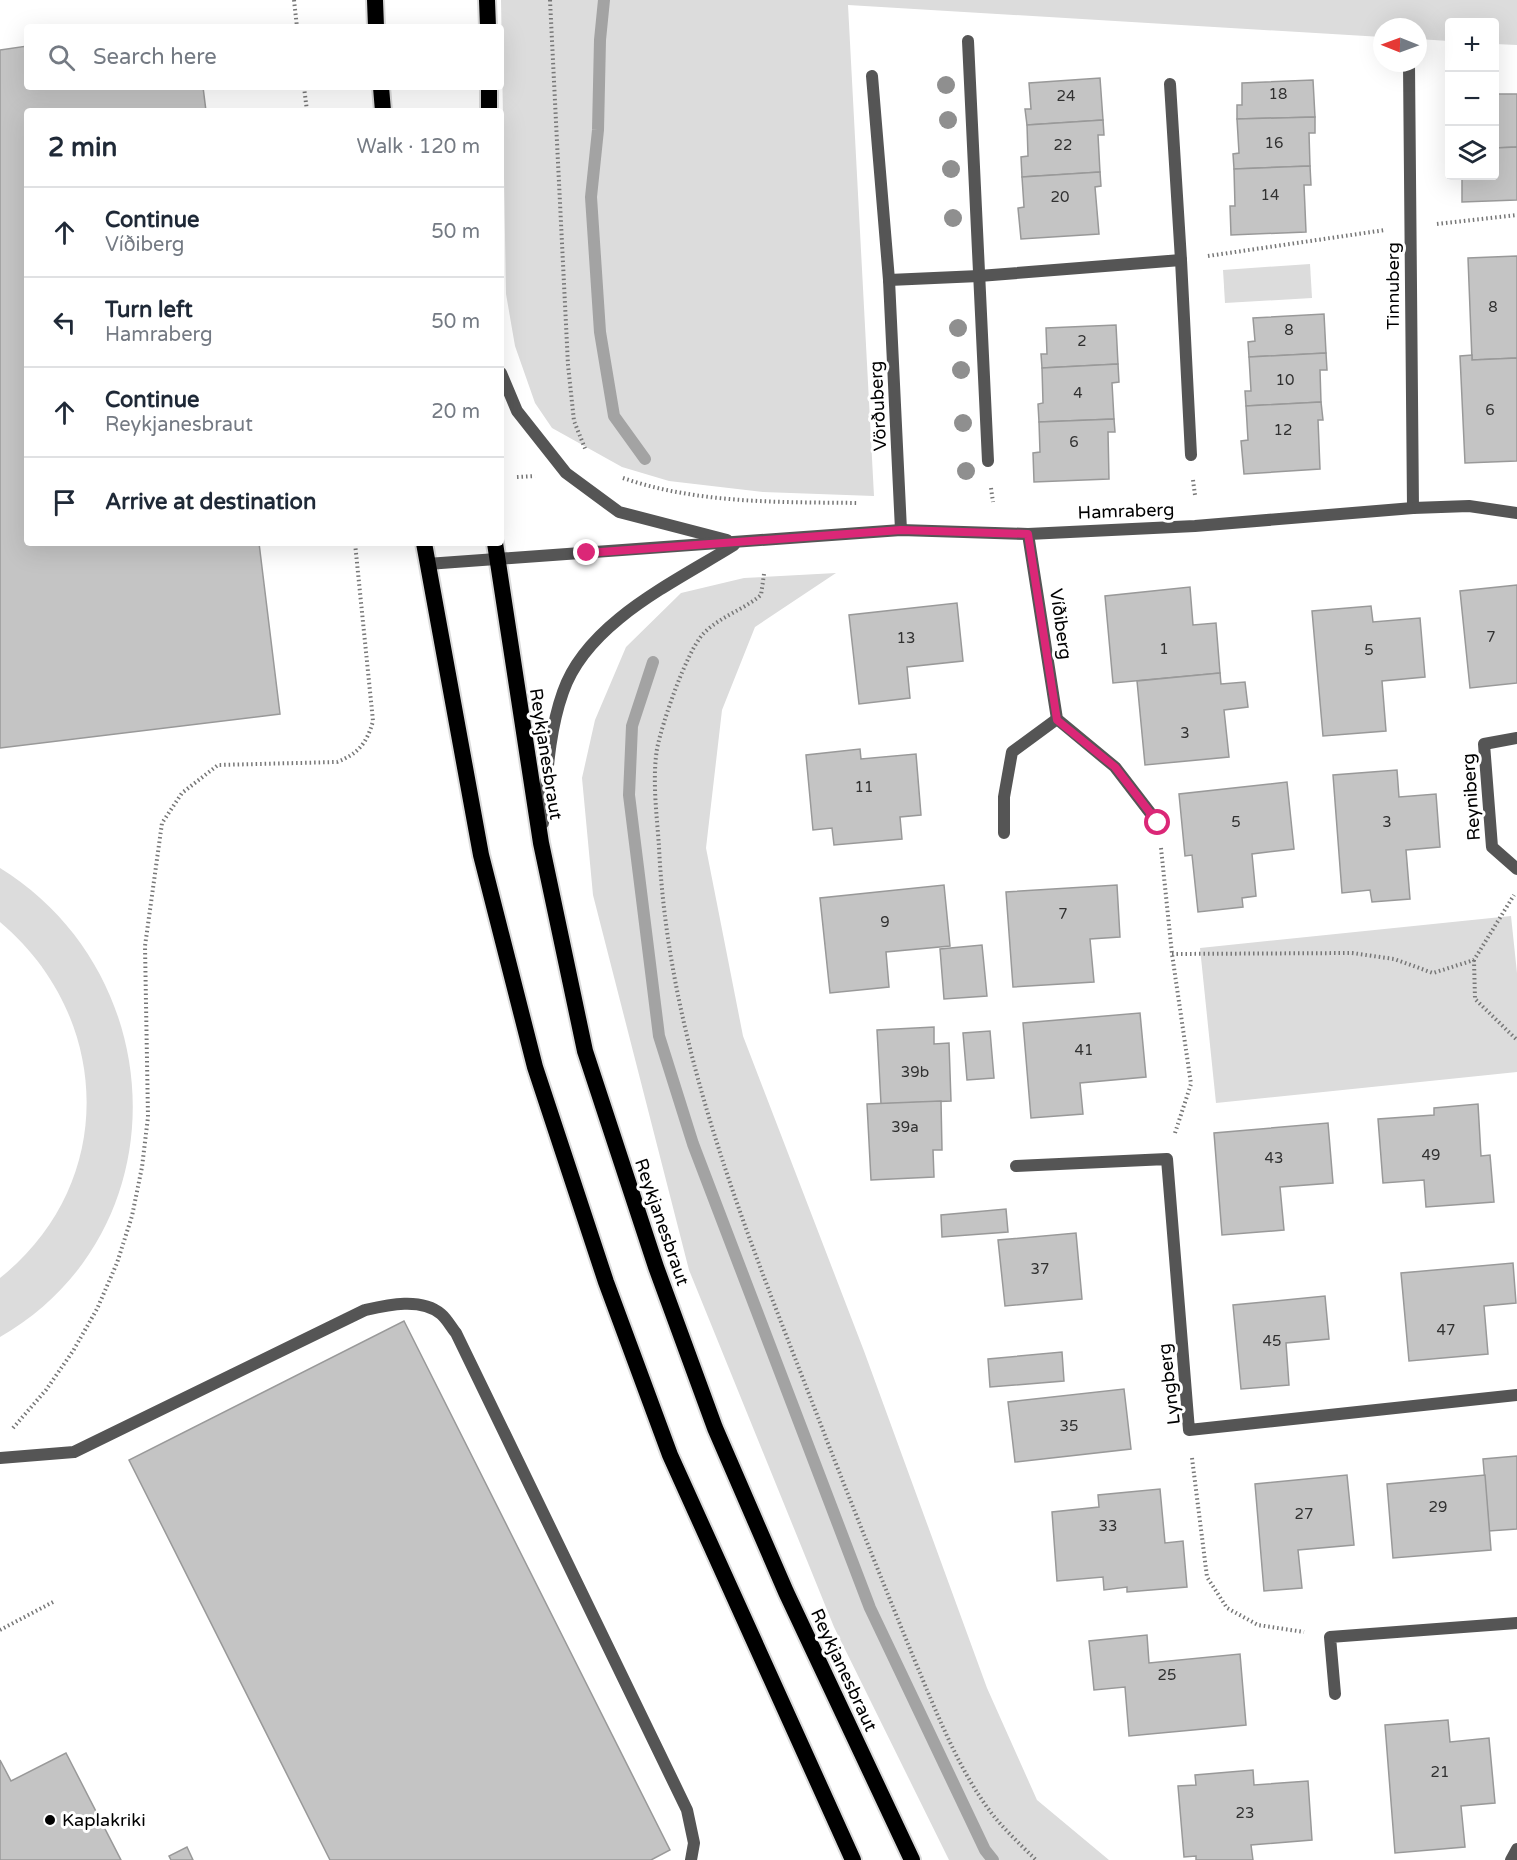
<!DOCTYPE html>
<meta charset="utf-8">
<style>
body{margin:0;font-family:"Varela Round",sans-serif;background:#f2f2f3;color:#1f2937}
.controls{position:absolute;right:18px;top:18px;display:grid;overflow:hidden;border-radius:6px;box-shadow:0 6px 24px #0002}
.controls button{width:54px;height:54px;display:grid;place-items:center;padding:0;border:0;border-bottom:2px solid #e0e1e3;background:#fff;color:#1f2937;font:30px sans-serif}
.compass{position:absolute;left:1373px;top:18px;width:54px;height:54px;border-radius:50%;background:#fff;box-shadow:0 6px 24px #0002;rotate:271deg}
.stop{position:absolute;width:18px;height:18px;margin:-14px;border:4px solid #db2777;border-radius:50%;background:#fff}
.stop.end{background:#db2777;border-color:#fff;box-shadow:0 2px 6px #0008}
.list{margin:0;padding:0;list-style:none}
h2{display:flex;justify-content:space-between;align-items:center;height:78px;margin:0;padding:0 24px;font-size:26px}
h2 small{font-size:20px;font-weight:400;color:#747a83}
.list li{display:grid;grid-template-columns:39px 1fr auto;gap:18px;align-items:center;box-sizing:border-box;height:90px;padding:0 24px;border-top:2px solid #e0e1e3}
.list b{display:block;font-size:22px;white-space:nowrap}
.list p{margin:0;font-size:20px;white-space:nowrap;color:#747a83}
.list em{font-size:20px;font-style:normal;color:#747a83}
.icon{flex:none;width:33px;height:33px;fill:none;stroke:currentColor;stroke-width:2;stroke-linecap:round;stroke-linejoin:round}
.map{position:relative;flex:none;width:1517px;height:1860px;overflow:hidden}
.search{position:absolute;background:#fff;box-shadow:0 6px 24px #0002;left:24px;top:24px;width:480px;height:66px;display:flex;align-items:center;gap:15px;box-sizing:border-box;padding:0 21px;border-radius:6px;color:#747a83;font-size:22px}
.panel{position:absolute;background:#fff;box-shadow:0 6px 24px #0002;left:24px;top:108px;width:480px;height:438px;border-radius:6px}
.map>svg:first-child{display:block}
</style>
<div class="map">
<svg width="1517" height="1860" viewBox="0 0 1517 1860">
<rect width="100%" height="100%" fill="#fff"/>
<g fill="#dcdcdc">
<polygon points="501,0 1517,0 1517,45 1495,44 1494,22 1450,22 1449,41 1418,39 1418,27 1382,27 1382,37 848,5 874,496 763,492 669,481 622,467 552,428 535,403 515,346 506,294"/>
<polygon points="1310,264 1312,298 1225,303 1223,270"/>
<polygon points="836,573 755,627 722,710 706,848 743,1036 864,1351 987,1688 1037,1800 1109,1860 949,1860 834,1627 689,1270 593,895 582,778 595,720 626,647 681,593 744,578"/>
<path d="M0 868C173 975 181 1233 0 1337V1278C118 1184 113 1017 0 922Z"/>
<polygon points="1511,916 1517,973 1517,1072 1216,1103 1200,948"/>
</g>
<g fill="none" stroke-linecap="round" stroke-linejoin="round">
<g stroke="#a3a3a3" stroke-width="12">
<polyline points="604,0 600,40 598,130 591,197 600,332 614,416 645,459"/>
<polyline points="653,662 632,726 629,795 659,1036 693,1144 870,1608 985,1850 993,1860"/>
</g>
</g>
<g fill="#c4c4c4" stroke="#999" stroke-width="1.5">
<polygon points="27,46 27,87 203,87 206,111 27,111 27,543 259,543 280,714 0,748 0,50"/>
<polygon points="1100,78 1103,120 1027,125 1025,109 1031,109 1029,83"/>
<polygon points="1313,80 1315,117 1237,119 1237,105 1242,105 1242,83"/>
<polygon points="1494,94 1517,94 1517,147 1494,148"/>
<polygon points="1315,117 1315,133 1309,133 1310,166 1234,169 1233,154 1239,153 1237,119"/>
<polygon points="1103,120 1104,135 1098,135 1100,172 1022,177 1021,157 1028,156 1027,125"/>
<polygon points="1517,147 1517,200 1462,202 1462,176 1494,176 1494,148"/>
<polygon points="1310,166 1311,185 1304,185 1306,232 1231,235 1230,206 1235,206 1234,169"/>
<polygon points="1100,172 1101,186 1095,187 1099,234 1021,239 1018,208 1024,207 1022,177"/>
<polygon points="1517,256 1517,358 1472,360 1468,258"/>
<polygon points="1324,314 1326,353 1249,357 1248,342 1255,341 1253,318"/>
<polygon points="1116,325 1118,364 1042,368 1041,354 1047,354 1046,328"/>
<polygon points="1326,353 1327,370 1320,370 1321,402 1246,406 1245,391 1251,391 1249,357"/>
<polygon points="1472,355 1472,360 1517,358 1517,461 1465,463 1460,356"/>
<polygon points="1118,364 1119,382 1112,383 1114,419 1039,422 1038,404 1043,403 1042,368"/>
<polygon points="1321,402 1323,420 1318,420 1320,469 1244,474 1241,441 1248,440 1246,406"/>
<polygon points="1114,419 1115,432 1108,432 1109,479 1034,482 1033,453 1040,452 1039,422"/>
<polygon points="1517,585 1517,683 1470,688 1460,591"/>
<polygon points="1190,587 1193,625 1216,623 1220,673 1113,683 1105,596"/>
<polygon points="957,603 963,661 907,667 910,698 859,704 849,615"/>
<polygon points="1371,606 1373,622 1420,618 1425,677 1382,681 1386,731 1323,736 1312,611"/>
<polygon points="1220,673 1221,684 1245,682 1248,707 1224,710 1229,757 1145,765 1137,681"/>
<polygon points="860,749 861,759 916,754 921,815 900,817 902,839 834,845 832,828 813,830 806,755"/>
<polygon points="1397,770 1399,797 1436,794 1440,847 1406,850 1410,899 1372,902 1370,890 1342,893 1333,775"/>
<polygon points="1287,782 1294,849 1252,854 1256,896 1242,898 1243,907 1198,912 1192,855 1185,856 1179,794"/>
<polygon points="944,885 950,946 886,952 889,987 830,993 820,898"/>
<polygon points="1117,885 1120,937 1090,939 1094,982 1013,987 1006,892"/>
<polygon points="982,945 987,996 944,999 940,949"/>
<polygon points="1140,1013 1146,1077 1080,1083 1083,1114 1031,1118 1023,1023"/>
<polygon points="934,1027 934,1044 949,1043 951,1101 881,1104 877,1030"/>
<polygon points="990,1031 994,1078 967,1080 963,1033"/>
<polygon points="941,1101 942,1150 933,1150 934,1177 871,1180 867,1104"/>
<polygon points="1478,1104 1481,1156 1490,1155 1494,1202 1426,1207 1424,1180 1383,1183 1378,1119 1434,1115 1434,1108"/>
<polygon points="1328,1123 1333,1183 1280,1187 1284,1230 1222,1235 1214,1133"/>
<polygon points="1006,1209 1008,1232 942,1237 941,1215"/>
<polygon points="1076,1233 1082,1299 1005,1306 998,1240"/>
<polygon points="1513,1263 1516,1303 1484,1306 1488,1354 1409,1361 1401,1273"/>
<polygon points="1325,1296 1329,1339 1286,1343 1289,1385 1241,1389 1233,1305"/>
<polygon points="404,1321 670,1850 651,1860 330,1860 129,1460"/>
<polygon points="1062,1352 1064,1381 990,1387 988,1359"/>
<polygon points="1124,1389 1131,1449 1015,1462 1008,1402"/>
<polygon points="1517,1456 1517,1529 1489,1531 1483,1459"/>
<polygon points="1347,1475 1354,1545 1298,1550 1302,1588 1264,1591 1255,1484"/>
<polygon points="1485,1475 1491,1550 1393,1558 1387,1484"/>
<polygon points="1160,1489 1165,1543 1183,1541 1187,1587 1127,1592 1127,1587 1104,1590 1103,1577 1057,1581 1052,1512 1099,1507 1098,1495"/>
<polygon points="1147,1635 1149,1663 1240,1654 1246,1725 1129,1736 1125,1687 1094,1690 1089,1641"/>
<polygon points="1448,1720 1450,1742 1489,1738 1495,1803 1461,1806 1465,1847 1395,1853 1385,1725"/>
<polygon points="66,1753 121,1860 0,1860 0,1760 11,1781"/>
<polygon points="1253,1770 1254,1785 1308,1781 1312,1840 1251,1845 1253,1860 1196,1860 1196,1856 1184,1857 1178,1786 1196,1785 1195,1775"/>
<polygon points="187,1847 193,1860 171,1860 169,1856"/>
</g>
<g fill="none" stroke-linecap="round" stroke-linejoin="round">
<defs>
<g id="trunk">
<polyline points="375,0 376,27"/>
<polyline points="487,0 488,27"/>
<polyline points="381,87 383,111"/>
<polyline points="489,87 489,111"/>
<polyline points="424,543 481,855 535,1067 606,1282 670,1455 853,1860"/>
<polyline points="495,543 541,843 585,1051 656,1267 715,1428 786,1592 912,1860"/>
</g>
</defs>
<use href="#trunk" stroke="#dbdbdb" stroke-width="20"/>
<g stroke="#777" stroke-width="4" stroke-dasharray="1.5 3" stroke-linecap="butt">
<polyline points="294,0 297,27"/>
<polyline points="550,0 568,365 574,421 586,451"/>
<polyline points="304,87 307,111"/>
<polyline points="1437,224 1517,215"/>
<polyline points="1208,256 1385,230"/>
<polyline points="517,477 535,476"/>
<path d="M623 478C698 504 781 502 859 503"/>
<polyline points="1193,480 1195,495"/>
<polyline points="991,488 993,502"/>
<path d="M764 574 761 595C743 610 719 617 703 634 686 653 662 723 657 749 652 780 657 816 659 847 669 1057 755 1252 829 1446 858 1520 887 1593 917 1666 938 1716 962 1778 997 1820 1009 1834 1023 1847 1036 1860"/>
<polyline points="1161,848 1172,954 1191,1084 1175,1133"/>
<polyline points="1172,954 1352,953 1394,959 1433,973 1474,960 1514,895"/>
<polyline points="1474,960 1475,999 1517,1040"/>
<path d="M13 1428 46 1390 73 1351 97 1309 117 1263 132 1216 142 1167 148 1117 145 946 162 823 182 793 218 765 337 762C358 754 367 743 373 721L355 543"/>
<polyline points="1192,1458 1207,1577 1227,1608 1258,1625 1304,1632"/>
<polyline points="0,1630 53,1602"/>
</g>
<path stroke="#555" stroke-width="12" d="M0 1458 74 1452 365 1310C387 1305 421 1297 441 1314 447 1319 451 1327 456 1333L687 1810 694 1843 691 1860"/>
<g stroke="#555" stroke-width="12">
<polyline points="968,41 988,461"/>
<polyline points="1409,65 1413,508"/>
<polyline points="872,76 889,280 901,530"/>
<polyline points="1181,260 1191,455"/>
<polyline points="889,280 979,276 1181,260 1170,84"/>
<polyline points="1028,534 1057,719 1115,767 1158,823"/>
<polyline points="1517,738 1484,744 1492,847 1517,869"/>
<polyline points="1004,833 1004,797 1012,752 1057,719"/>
<polyline points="1016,1166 1167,1159 1189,1430 1517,1395"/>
<polyline points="1335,1694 1330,1637 1517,1623"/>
<polyline points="1511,1860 1517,1849"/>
</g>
<g stroke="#555" stroke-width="12">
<polyline points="501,373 517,411 566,473 619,512 727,540"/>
<polyline points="427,564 901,530 1028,534 1195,526 1413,508 1469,506 1517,513"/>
<path d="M543 823C547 780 548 734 563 692 587 622 675 582 734 545"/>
</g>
<use href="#trunk" stroke="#000" stroke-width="16"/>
</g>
<g fill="#8f8f8f">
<circle cx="946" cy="85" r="9"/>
<circle cx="948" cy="120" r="9"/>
<circle cx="951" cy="169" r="9"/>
<circle cx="953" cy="218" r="9"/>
<circle cx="958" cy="328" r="9"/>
<circle cx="961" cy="370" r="9"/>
<circle cx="963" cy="423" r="9"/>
<circle cx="966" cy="471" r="9"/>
</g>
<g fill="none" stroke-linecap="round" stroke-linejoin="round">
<polyline stroke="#db2777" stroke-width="8" points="587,553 901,530 1028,534 1057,720 1115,767 1158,823"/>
</g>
<circle fill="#000" stroke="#fff" stroke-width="2" cx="50" cy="1820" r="6"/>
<g text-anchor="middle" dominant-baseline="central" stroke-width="6" stroke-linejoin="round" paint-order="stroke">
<g font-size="15" fill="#313131">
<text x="1278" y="94">18</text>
<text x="1066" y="96">24</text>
<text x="1274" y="143">16</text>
<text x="1063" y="145">22</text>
<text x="1270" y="195">14</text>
<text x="1060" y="197">20</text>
<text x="1493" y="307">8</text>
<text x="1289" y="330">8</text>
<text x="1082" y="341">2</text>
<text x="1285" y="380">10</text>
<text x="1078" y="393">4</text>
<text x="1490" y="410">6</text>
<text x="1283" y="430">12</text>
<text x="1074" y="442">6</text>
<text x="1491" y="637">7</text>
<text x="906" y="638">13</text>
<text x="1164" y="649">1</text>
<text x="1369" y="650">5</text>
<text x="1185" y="733">3</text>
<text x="864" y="787">11</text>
<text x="1236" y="822">5</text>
<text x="1387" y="822">3</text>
<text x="1063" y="914">7</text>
<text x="885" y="922">9</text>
<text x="1084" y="1050">41</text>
<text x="915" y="1072">39b</text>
<text x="905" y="1127">39a</text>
<text x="1431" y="1155">49</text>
<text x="1274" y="1158">43</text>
<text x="1040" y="1269">37</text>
<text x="1446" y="1330">47</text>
<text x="1272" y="1341">45</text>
<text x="1069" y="1426">35</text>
<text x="1438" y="1507">29</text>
<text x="1304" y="1514">27</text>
<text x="1108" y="1526">33</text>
<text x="1167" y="1675">25</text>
<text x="1440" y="1772">21</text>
<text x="1245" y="1813">23</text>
</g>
<g font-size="18" fill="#000" stroke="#fff">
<text transform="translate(1393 286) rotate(-90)">Tinnuberg</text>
<text transform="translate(878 406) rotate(-93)">Vörðuberg</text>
<text transform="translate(1126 511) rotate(-2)">Hamraberg</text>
<text transform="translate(1061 624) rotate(82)">Víðiberg</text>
<text transform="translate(546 754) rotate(81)">Reykjanesbraut</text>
<text transform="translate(1471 797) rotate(-94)">Reyniberg</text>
<text transform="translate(662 1222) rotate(71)">Reykjanesbraut</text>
<text transform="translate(1169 1384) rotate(-97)">Lyngberg</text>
<text transform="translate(844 1670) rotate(65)">Reykjanesbraut</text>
</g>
<g font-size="18" fill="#000" stroke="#fff" text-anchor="start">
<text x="62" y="1820">Kaplakriki</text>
</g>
</g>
</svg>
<div class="controls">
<button>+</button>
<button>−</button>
<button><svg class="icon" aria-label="layers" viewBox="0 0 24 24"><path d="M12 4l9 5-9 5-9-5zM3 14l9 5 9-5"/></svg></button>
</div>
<svg class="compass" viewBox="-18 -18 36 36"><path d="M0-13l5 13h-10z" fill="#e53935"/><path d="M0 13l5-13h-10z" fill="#747a83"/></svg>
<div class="stop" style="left:1158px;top:823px"></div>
<div class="stop end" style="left:587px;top:553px"></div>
<div class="search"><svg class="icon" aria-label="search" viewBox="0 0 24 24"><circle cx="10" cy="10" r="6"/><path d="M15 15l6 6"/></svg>Search here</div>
<section class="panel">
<h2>2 min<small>Walk · 120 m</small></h2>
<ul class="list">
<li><svg class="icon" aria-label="ahead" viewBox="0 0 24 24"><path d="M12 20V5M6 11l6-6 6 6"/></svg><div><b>Continue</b><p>Víðiberg</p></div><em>50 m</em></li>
<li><svg class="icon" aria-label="left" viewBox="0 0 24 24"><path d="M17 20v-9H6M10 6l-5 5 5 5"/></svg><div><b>Turn left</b><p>Hamraberg</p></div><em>50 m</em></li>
<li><svg class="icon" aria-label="ahead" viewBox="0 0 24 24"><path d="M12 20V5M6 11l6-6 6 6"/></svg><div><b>Continue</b><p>Reykjanesbraut</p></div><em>20 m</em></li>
<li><svg class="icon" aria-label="arrive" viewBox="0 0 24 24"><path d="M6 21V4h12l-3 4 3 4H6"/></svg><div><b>Arrive at destination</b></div></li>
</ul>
</section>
</div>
